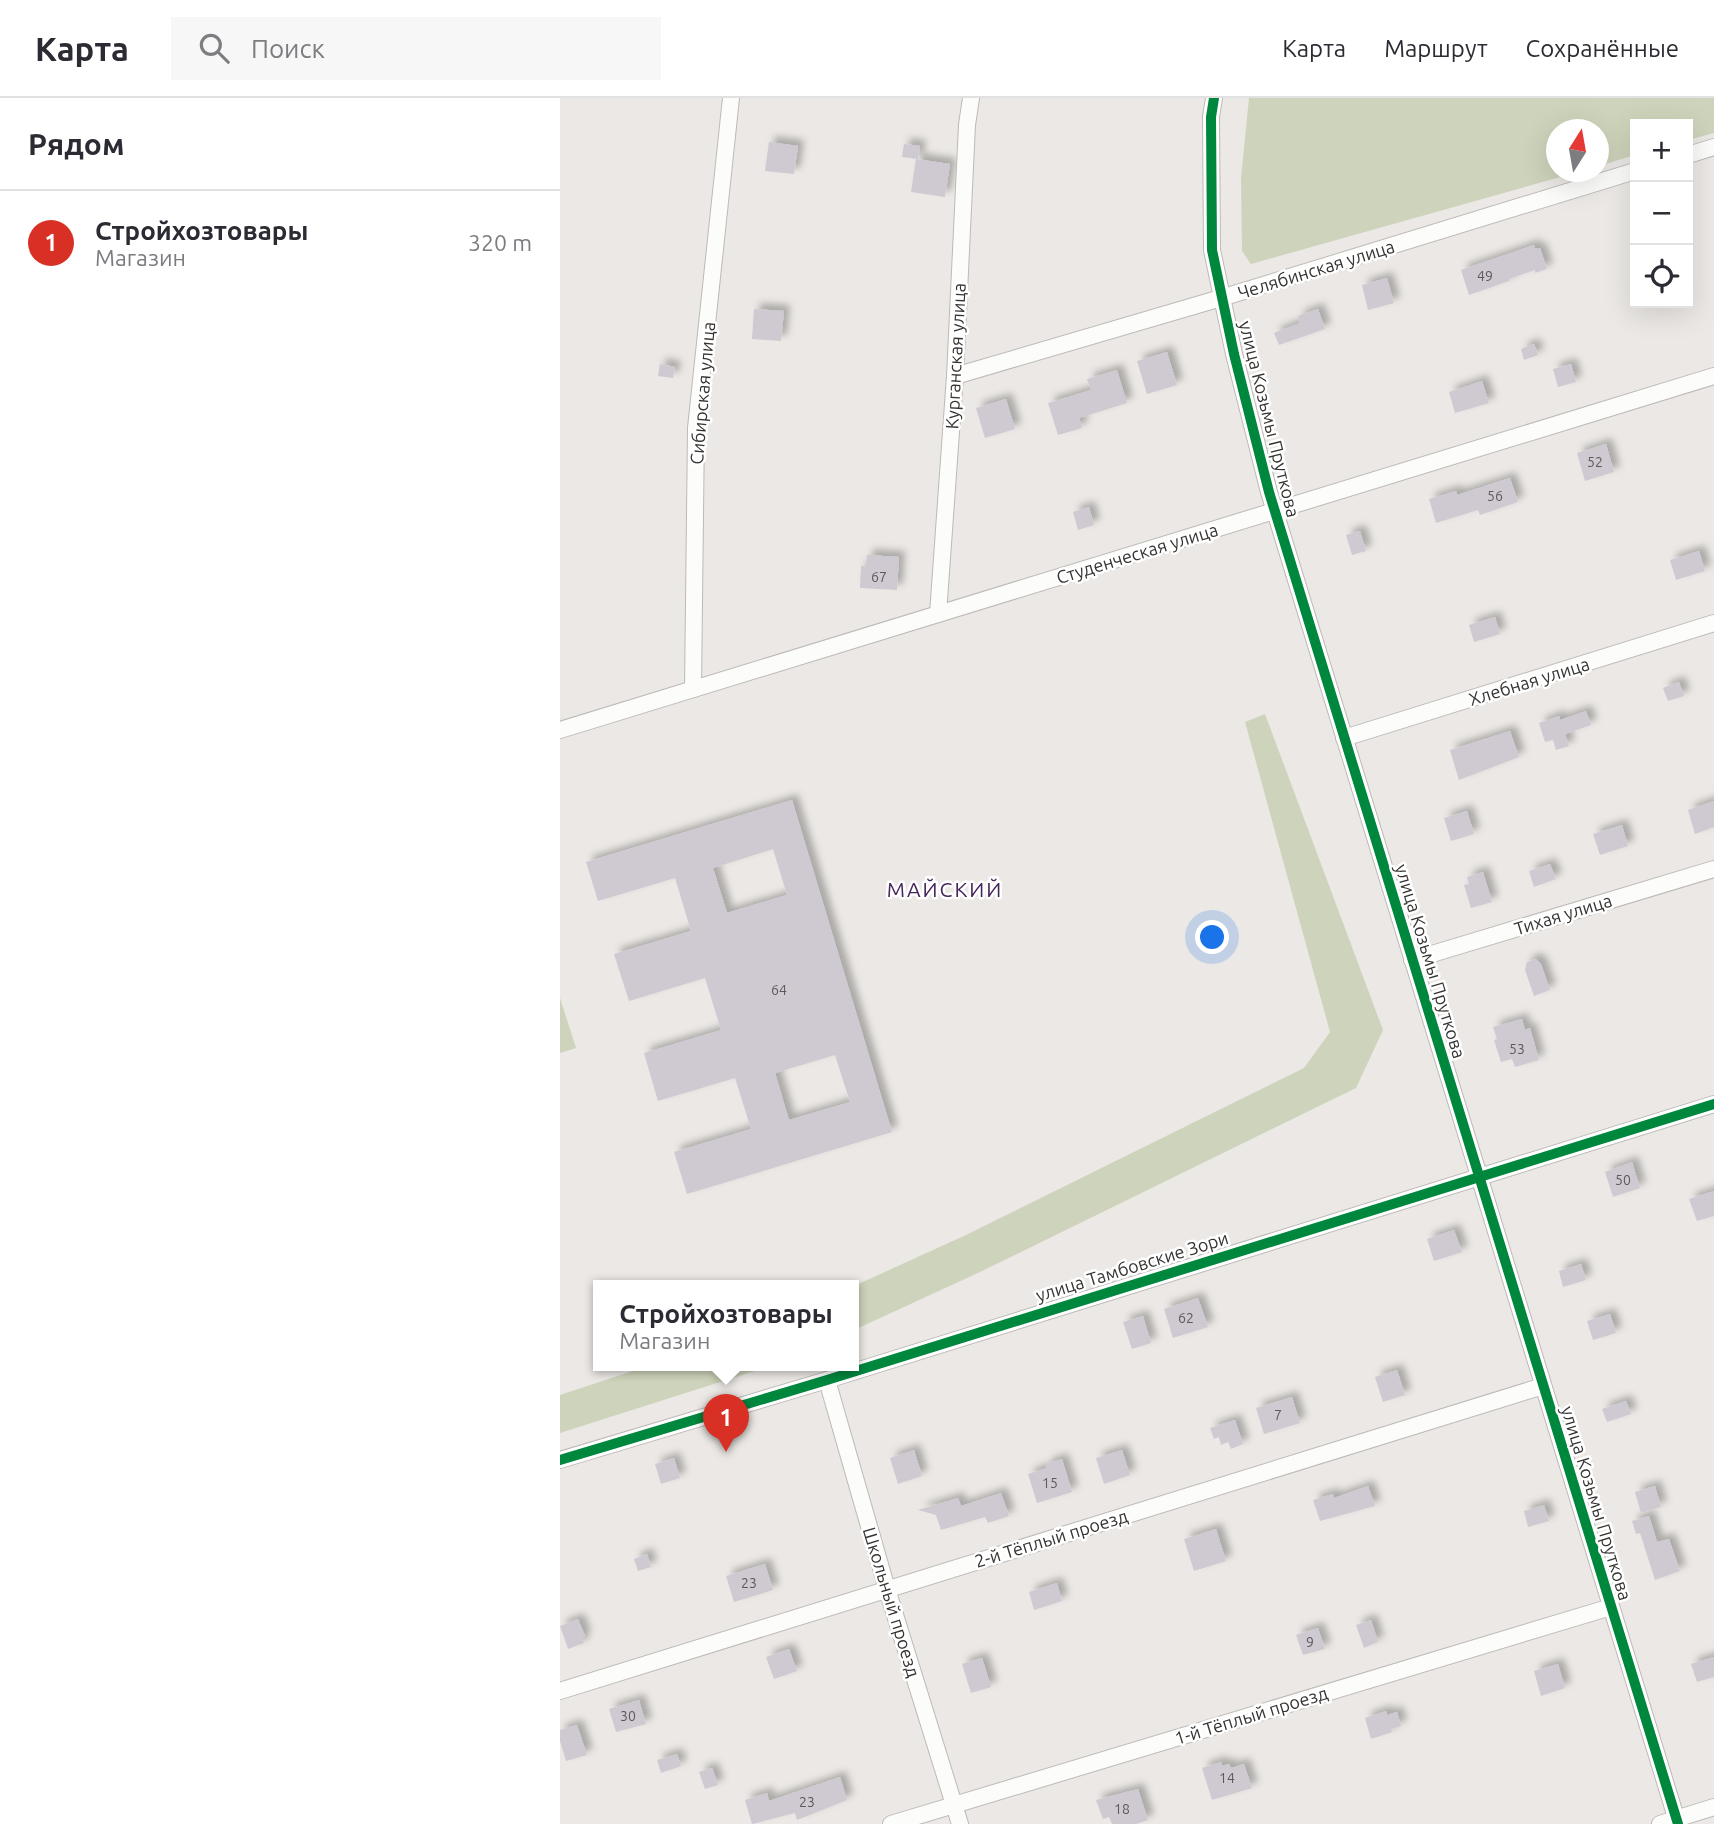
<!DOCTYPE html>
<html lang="ru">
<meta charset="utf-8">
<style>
body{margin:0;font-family:Ubuntu,sans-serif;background:#f7f7f7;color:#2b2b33}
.controls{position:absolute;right:21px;top:21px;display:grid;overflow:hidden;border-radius:0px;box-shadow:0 7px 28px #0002}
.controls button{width:63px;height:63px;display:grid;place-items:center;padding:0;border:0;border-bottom:2px solid #e1e1e2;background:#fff;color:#2b2b33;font:35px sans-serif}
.compass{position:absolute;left:986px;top:21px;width:63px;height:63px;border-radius:50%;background:#fff;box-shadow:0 7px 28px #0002;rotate:11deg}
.you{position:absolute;left:653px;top:840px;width:24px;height:24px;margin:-18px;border:5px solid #fff;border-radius:50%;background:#1a73e8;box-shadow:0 0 0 10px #1a73e833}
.badge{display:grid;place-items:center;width:46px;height:46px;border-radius:50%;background:#d93025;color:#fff;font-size:23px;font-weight:700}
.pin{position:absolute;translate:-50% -58px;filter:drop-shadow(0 2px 4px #0008)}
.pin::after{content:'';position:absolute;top:37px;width:24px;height:21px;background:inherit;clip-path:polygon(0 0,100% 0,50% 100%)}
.popup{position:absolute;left:33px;top:1182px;width:266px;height:91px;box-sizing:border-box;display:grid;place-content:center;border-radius:0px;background:#fff;filter:drop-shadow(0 2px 5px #0005);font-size:23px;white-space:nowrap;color:#7c7c81}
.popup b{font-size:26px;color:#2b2b33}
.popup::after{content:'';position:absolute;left:50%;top:100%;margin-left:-14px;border:14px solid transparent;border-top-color:#fff}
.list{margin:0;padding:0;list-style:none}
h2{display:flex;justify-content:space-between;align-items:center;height:91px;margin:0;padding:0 28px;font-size:30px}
h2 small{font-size:23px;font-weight:400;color:#7c7c81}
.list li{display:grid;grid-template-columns:46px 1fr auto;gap:21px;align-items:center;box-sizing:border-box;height:105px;padding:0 28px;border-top:2px solid #e1e1e2}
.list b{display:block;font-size:26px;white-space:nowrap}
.list p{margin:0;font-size:23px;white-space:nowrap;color:#7c7c81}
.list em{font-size:23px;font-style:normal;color:#7c7c81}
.icon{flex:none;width:38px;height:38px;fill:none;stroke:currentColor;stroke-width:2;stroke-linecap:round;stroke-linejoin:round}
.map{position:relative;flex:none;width:1154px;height:1726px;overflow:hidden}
header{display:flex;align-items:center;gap:42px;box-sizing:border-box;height:98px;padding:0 35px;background:#fff;border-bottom:2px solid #e1e1e2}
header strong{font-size:33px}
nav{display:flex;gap:38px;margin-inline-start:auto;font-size:24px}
.search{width:490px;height:63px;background:#f7f7f7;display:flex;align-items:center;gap:18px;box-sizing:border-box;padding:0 24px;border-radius:0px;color:#7c7c81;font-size:26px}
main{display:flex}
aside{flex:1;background:#fff}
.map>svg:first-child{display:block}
</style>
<header>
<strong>Карта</strong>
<div class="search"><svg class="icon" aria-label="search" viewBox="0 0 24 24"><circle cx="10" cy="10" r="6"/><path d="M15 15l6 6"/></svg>Поиск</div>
<nav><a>Карта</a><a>Маршрут</a><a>Сохранённые</a></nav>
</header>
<main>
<aside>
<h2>Рядом<small></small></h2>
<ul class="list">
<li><span class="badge">1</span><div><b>Стройхозтовары</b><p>Магазин</p></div><em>320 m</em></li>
</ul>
</aside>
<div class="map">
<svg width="1154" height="1726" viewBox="0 0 1154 1726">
<defs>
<filter id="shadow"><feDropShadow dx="6" dy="-6" stdDeviation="3.5" flood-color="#0004"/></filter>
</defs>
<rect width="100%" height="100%" fill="#ebe8e5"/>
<g fill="#ced4bb">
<polygon points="689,0 1154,0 1154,35 1128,42 1128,26 1075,26 1075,57 1039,68 1038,32 996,32 996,74 1018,74 691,166 682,153 681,80"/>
<polygon points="705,616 823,932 796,990 420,1174 294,1232 294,1188 406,1137 744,970 770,934 685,624"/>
<polygon points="0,900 16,950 0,955"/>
<polygon points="88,1268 210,1268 0,1335 0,1297"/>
</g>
<g fill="#cfc9d2" fill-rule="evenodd" filter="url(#shadow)">
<polygon points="209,44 238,48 234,76 205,73"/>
<polygon points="344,46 360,48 358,61 342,59"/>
<polygon points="356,61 390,66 385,99 351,94"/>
<polygon points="974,147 975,151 980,150 987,171 975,175 975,172 949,181 949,183 909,197 901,172"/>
<polygon points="827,180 834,205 808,212 802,187"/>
<polygon points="194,211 224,213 221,243 192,241"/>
<polygon points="758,211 765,231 719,247 714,235 740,225 738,218"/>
<polygon points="974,246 978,257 964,262 961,251"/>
<polygon points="607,254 617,287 587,296 577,263"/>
<polygon points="100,266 115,269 113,280 98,278"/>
<polygon points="1011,266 1016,284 998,289 993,271"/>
<polygon points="557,272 567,305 519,320 522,330 498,337 488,305 531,292 527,281"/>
<polygon points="922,283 929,305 895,315 889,294"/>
<polygon points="446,301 455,331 425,340 416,310"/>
<polygon points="1046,346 1054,374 1025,383 1017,355"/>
<polygon points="950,380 958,404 920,417 918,412 876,425 869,401 896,393 897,397"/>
<polygon points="529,409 534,427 518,432 513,414"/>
<polygon points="800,433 806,453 792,457 786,437"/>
<polygon points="1139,453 1145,473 1116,482 1110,462"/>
<polygon points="307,457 339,459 337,492 300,490 301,468 306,468"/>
<polygon points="935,519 940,536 914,544 909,527"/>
<polygon points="1119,584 1124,598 1108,603 1103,590"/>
<polygon points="1026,613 1031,627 1005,636 1009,648 996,652 993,642 985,644 979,625 999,618 1000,622"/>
<polygon points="950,633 959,659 899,682 890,652"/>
<path d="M232 702 332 1034 127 1096 114 1054 191 1031 175 980 98 1003 84 955 161 932 145 880 69 903 54 856 131 833 115 780 38 803 26 764ZM213 751 227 797 167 815 153 770ZM275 957 290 1004 229 1022 215 975Z"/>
<polygon points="1154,703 1154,729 1135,736 1128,712"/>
<polygon points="907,713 914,736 891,743 884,720"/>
<polygon points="1062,727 1068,748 1040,757 1033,736"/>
<polygon points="990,766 996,781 974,789 969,773"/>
<polygon points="923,774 932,804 911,810 904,787 909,786 907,779"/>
<polygon points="976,861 981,866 990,892 974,898 965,872 967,864"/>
<polygon points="962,921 965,932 970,930 979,962 955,969 952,961 941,964 934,942 937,941 933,929"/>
<polygon points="1072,1064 1080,1090 1053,1099 1045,1074"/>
<polygon points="1154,1093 1154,1118 1137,1123 1129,1101"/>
<polygon points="894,1132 902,1154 874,1163 867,1141"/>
<polygon points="1021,1166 1026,1182 1003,1189 999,1173"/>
<polygon points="638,1200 648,1229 613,1240 604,1211"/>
<polygon points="1050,1216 1056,1235 1033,1242 1027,1223"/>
<polygon points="583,1218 591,1245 572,1251 563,1224"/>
<polygon points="837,1272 845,1297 823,1304 815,1279"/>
<polygon points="732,1299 740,1325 704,1336 696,1310"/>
<polygon points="1066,1303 1071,1316 1047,1324 1042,1311"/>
<polygon points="675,1322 683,1346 671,1351 668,1344 661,1347 659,1339 654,1341 650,1330"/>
<polygon points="354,1352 362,1378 338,1386 330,1360"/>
<polygon points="562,1352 570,1377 544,1386 536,1360"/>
<polygon points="114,1360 120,1380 101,1386 95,1366"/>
<polygon points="502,1361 512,1394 477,1405 468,1376 487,1370 486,1366"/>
<polygon points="808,1388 815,1408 760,1423 753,1402 773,1396 774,1400"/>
<polygon points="1095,1388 1101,1409 1081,1415 1075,1394"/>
<polygon points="441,1395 449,1418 428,1425 425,1419 381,1432 376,1417 358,1412 398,1400 401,1408"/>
<polygon points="984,1407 989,1423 968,1429 964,1413"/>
<polygon points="1089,1418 1097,1444 1109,1441 1120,1473 1095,1482 1080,1435 1076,1436 1072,1423"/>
<polygon points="656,1431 666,1463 634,1473 624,1441"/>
<polygon points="87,1456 91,1469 78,1473 74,1461"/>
<polygon points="205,1466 213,1492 174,1504 166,1478"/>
<polygon points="497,1485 502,1503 474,1512 469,1494"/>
<polygon points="18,1521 25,1538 22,1539 24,1545 8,1551 0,1528"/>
<polygon points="811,1522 818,1544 804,1550 796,1527"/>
<polygon points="758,1530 765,1551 743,1557 736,1537"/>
<polygon points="229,1551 237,1573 214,1581 206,1559"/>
<polygon points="1154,1559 1154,1579 1137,1584 1131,1566"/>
<polygon points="422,1560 431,1589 411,1595 402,1566"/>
<polygon points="998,1566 1005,1590 981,1598 974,1573"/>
<polygon points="79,1602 86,1626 56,1634 49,1611"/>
<polygon points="826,1613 827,1617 837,1614 841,1628 831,1631 832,1634 811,1641 805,1620"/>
<polygon points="17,1627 27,1657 6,1663 0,1643 0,1632"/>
<polygon points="117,1656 121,1668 101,1675 97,1662"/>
<polygon points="661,1664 662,1668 669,1666 671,1670 684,1666 692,1690 652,1702 642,1670"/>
<polygon points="152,1670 158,1687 145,1691 139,1674"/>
<polygon points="280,1679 287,1702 237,1722 235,1715 192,1726 185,1702 207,1695 209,1703"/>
<polygon points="578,1691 588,1722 576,1726 552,1726 549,1719 543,1721 536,1702"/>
</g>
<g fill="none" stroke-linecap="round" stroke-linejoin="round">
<defs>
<g id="minor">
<polyline points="654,0 651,19 652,152 674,256 709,394 1118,1726"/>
<polyline points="1128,57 1154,49"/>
<polyline points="395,278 661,200 1075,73"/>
<polyline points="378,516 395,278 407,27 411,0"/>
<polyline points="133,591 136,330 171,0"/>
<polyline points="0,632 1154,278"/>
<polyline points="784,640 1154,525"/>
<polyline points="852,862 1154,771"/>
<polyline points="267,1282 327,1491 400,1726"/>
<polyline points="0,1362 267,1282 1154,1006"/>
<polyline points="0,1593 983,1288"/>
<polyline points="331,1726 1051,1509"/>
<polyline points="1100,1726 1154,1709"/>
</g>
</defs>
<use href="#minor" stroke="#bcbab7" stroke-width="18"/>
<use href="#minor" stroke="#fcfcfb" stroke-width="16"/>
<defs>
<g id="cycleway">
<polyline points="654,0 651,19 652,152 674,256 709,394 1118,1726"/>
<polyline points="0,1362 267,1282 1154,1006"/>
</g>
</defs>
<use href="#cycleway" stroke="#fff" stroke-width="15"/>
<use href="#cycleway" stroke="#00873e" stroke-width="10"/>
</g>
<g text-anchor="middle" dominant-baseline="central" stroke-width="5" stroke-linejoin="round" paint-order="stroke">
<g font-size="14" fill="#5c595a">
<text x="925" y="178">49</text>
<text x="1035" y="364">52</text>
<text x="935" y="398">56</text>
<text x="319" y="479">67</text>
<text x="219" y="892">64</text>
<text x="957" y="951">53</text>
<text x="1063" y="1082">50</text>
<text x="626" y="1220">62</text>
<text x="718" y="1317">7</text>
<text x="490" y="1385">15</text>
<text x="189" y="1485">23</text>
<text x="750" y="1544">9</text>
<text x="68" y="1618">30</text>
<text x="667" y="1680">14</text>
<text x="247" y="1704">23</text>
<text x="562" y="1711">18</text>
</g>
<g font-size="18" fill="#363432" stroke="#fff">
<text transform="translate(756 171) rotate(-17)">Челябинская улица</text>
<text transform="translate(395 258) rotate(-87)">Курганская улица</text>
<text transform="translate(142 295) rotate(-85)">Сибирская улица</text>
<text transform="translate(710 321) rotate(76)">улица Козьмы Пруткова</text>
<text transform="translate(577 455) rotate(-17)">Студенческая улица</text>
<text transform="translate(969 583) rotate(-17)">Хлебная улица</text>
<text transform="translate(1003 816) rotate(-17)">Тихая улица</text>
<text transform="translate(871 863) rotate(73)">улица Козьмы Пруткова</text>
<text transform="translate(572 1168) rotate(-17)">улица Тамбовские Зори</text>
<text transform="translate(1037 1405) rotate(73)">улица Козьмы Пруткова</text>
<text transform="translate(491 1440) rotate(-17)">2-й Тёплый проезд</text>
<text transform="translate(332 1504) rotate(73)">Школьный проезд</text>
<text transform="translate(691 1617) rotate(-17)">1-й Тёплый проезд</text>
</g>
<g font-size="21" letter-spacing="2" fill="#46255d" stroke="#fff">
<text x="385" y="791">МАЙСКИЙ</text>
</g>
</g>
</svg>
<div class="controls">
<button>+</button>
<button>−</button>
<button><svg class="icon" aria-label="locate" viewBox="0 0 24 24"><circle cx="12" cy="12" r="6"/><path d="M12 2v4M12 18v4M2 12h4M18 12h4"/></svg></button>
</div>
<svg class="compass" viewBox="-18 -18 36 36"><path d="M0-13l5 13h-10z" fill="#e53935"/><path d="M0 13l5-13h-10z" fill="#7c7c81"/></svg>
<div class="you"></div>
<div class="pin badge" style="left:166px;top:1354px">1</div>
<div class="popup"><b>Стройхозтовары</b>Магазин</div>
</div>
</main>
